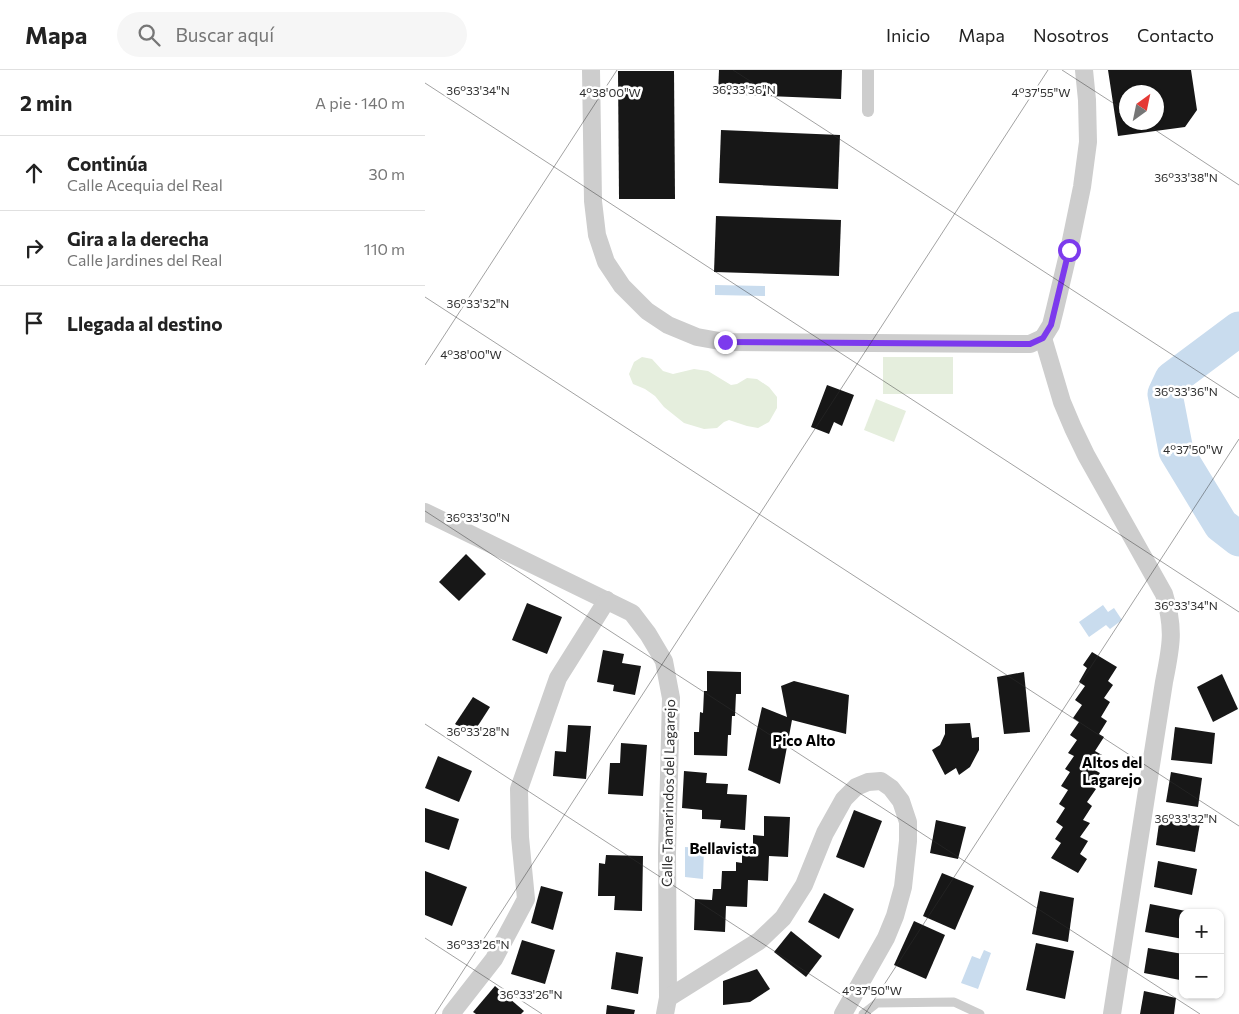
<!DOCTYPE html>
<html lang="es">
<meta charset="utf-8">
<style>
body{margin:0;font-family:Commissioner,sans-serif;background:#f6f6f6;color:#222}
.controls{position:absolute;right:15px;bottom:15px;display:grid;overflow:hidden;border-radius:10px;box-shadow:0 1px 4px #0004}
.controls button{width:45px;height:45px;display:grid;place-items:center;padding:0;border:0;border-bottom:1px solid #e0e0e0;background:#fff;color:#222;font:25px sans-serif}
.compass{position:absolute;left:694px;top:15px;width:45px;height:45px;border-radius:50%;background:#fff;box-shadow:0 1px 4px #0004;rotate:33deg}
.stop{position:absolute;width:15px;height:15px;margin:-11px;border:4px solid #7c3aed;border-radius:50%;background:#fff}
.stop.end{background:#7c3aed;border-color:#fff;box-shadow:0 1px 5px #0008}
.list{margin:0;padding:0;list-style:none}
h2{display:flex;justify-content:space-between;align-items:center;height:65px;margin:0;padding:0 20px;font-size:21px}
h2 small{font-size:16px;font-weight:400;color:#767676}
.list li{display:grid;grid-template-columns:32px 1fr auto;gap:15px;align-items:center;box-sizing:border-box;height:75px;padding:0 20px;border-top:1px solid #e0e0e0}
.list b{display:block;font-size:19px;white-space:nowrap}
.list p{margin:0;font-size:16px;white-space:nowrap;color:#767676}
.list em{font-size:16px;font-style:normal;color:#767676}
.icon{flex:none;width:28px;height:28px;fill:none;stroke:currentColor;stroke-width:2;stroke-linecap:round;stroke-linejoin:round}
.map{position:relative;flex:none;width:814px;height:944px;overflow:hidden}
header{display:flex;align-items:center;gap:30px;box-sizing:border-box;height:70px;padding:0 25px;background:#fff;border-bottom:1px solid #e0e0e0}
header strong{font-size:24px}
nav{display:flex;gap:28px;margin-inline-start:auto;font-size:18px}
.search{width:350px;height:45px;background:#f6f6f6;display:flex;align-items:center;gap:12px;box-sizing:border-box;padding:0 18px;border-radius:28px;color:#767676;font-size:19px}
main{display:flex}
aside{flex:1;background:#fff}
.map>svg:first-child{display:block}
</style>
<header>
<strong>Mapa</strong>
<div class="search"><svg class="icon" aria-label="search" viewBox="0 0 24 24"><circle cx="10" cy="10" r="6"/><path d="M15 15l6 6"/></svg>Buscar aquí</div>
<nav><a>Inicio</a><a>Mapa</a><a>Nosotros</a><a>Contacto</a></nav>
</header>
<main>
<aside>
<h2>2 min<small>A pie · 140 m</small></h2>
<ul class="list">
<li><svg class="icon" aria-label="ahead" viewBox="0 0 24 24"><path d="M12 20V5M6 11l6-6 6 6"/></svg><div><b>Continúa</b><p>Calle Acequia del Real</p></div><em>30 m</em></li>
<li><svg class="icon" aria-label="right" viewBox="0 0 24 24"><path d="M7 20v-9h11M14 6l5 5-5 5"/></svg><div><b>Gira a la derecha</b><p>Calle Jardines del Real</p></div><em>110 m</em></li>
<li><svg class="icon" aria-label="arrive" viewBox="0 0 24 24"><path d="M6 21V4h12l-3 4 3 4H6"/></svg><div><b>Llegada al destino</b></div></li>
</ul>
</aside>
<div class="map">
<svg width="814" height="944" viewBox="0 0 814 944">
<rect width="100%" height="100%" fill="#fff"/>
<g fill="#e5eedd">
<polygon points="217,287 227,289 238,301 248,304 269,299 283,301 306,315 312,314 322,308 332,309 344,317 352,327 352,338 344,352 333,358 322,356 304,350 299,352 292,358 279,359 259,353 239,337 230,326 220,319 208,314 204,304 209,292"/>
<rect x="458" y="287" width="70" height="37"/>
<polygon points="451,329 481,341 469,372 439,360"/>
</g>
<g fill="#c9dcee">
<polygon points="290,215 340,216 340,226 290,225"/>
<polygon points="678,535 683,542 689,538 697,550 685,559 681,555 664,567 654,552"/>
<polygon points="260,777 279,778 278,809 260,807"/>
<polygon points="559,880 566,883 553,919 536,913 547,886 555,889"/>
</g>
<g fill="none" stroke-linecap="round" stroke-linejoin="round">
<polyline stroke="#c9dcee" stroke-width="35" points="814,259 747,309 740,324 751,381 796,455 814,469"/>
</g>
<g fill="#171717" fill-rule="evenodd">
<polygon points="294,0 417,0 416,29 293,24"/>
<path d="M683 0H766L772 40 760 57 693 66ZM702 22H732V52H702Z"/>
<polygon points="193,1 249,1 250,129 194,129"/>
<polygon points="296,60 415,65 413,119 294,113"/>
<polygon points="291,146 416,150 414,206 289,202"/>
<polygon points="402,315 429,325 417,356 409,352 404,364 386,357"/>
<polygon points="41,484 61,504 34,531 14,512"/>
<polygon points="102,533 137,547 122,584 87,570"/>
<polygon points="178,580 199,584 197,593 216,596 210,625 188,621 189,615 172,612"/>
<polygon points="667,582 692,597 683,611 688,615 679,628 685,632 676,647 682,651 674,664 679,667 670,681 677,685 668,699 675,703 666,716 671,719 662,732 667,736 658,750 665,753 655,767 663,771 655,784 662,789 653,803 626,788 636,773 630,769 638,757 631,752 640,738 634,734 643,720 636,716 645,702 640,699 649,686 643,683 652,670 645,665 654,652 648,648 657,635 650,630 660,616 654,612 662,598 658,595"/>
<polygon points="282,601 316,602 316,624 311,624 310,646 307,646 306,665 303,665 302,686 269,685 269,662 274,662 275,642 278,643 279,621 282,621"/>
<polygon points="599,602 605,662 579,664 572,607"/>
<polygon points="797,604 813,639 788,652 772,617"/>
<polygon points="369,611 424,625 421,664 367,650 355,714 323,700 337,637 362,647 356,616"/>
<polygon points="48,627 65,637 47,665 30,654"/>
<polygon points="545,653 547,668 554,667 554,680 545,697 534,705 531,698 520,705 507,680 515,675 520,664 520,654"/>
<polygon points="143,655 166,656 161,709 128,706 130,681 141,682"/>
<polygon points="750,657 790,663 787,694 746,690"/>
<polygon points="196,673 222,675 218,726 183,724 185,693 195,693"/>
<polygon points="13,686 47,701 34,732 0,718"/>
<polygon points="259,701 282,703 281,713 303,714 302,724 322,725 320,760 295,758 296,750 277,749 277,740 257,738"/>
<polygon points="746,702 777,708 773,737 741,732"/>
<polygon points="0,738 34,749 24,780 0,772"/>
<polygon points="429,740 457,751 439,798 411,787"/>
<polygon points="339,746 365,747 363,787 344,786 343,811 323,810 322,837 301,836 300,862 269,860 270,829 287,830 288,819 296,819 297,801 311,801 311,792 317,793 317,775 328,775 328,765 339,766"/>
<polygon points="735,746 775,753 770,782 731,775"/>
<polygon points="511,750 541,757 533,789 505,783"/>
<polygon points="181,785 218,786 217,841 189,840 190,826 173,826 174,793 180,794"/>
<polygon points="733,791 772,799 767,825 729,817"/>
<polygon points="0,801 42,817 27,856 0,845"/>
<polygon points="517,803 549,816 530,860 498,846"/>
<polygon points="116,816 138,822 128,860 106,853"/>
<polygon points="615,821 649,828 643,872 607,864"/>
<polygon points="399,823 429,839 414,869 383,852"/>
<polygon points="725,834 766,842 766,843 758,843 758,869 720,862"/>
<polygon points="489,851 520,865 501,909 469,895"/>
<polygon points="366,861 397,886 381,907 349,882"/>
<polygon points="97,870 130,880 120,914 86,904"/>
<polygon points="611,873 649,881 640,929 601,920"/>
<polygon points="723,878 758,884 758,894 755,910 719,903"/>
<polygon points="191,882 218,887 213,924 186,919"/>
<polygon points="332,899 345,919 325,932 298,935 298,911"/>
<polygon points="70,916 99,941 96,944 51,944 48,942"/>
<polygon points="719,921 751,928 749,944 715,944"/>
<polygon points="182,935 210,940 209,944 181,944"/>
</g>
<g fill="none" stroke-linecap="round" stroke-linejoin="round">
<polyline stroke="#cdcdcd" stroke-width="9" points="438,944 452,933 529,932 555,944"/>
<polyline stroke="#cdcdcd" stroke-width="12" points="443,41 443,0"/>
<g stroke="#cdcdcd" stroke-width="18">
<polyline points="166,0 168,131 172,165 181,192 197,216 222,241 243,255 272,267 300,272 605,274 618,268"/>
<path d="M618 268 637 332 648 358 661 385 739 524C750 559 746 577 739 612L687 944"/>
<polyline points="618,268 626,255 630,239 644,180 657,117 663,72 662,30 659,0"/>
<polyline points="0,442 207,543 223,564 239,591 246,628 242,783 243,928 240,944"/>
<polyline points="243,928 334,871 358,848 379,815 400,763 419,729 431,717 443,712 456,711 466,718 476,731 483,752 483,771 478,817 470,846 461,868 418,944"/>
<polyline points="26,944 69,889 101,829 95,767 94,719 133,608 182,530"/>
</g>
</g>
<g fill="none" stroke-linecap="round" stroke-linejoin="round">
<polyline stroke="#7c3aed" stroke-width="6" points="300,272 605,274 618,268 626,255 644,180"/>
</g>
<path fill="none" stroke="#303030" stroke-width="1" stroke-opacity="0.45" d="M308 0 814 328M637 0 702 42M0 13 814 542M718 52 814 115M0 227 814 756M0 295 192 0M0 441 775 944M0 654 446 944M0 868 117 944M10 944 623 0M440 944 814 369"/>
<g text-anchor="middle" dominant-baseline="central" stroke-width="5" stroke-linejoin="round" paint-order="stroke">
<g font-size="14" fill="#303030" stroke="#fff">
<text transform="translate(243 723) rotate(-89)">Calle Tamarindos del Lagarejo</text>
</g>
<g font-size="15" font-weight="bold" fill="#000" stroke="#fff">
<text x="379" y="670">Pico Alto</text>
<text x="687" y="692">Altos del<tspan x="687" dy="17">Lagarejo</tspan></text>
<text x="298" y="778">Bellavista</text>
</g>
</g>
<g font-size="12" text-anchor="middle" fill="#303030" stroke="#fff" stroke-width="5" stroke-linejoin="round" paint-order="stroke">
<text x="319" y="24">36°33'36"N</text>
<text x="53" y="25">36°33'34"N</text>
<text x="185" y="27">4°38'00"W</text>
<text x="616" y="27">4°37'55"W</text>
<text x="761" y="112">36°33'38"N</text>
<text x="53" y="238">36°33'32"N</text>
<text x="46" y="289">4°38'00"W</text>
<text x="761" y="326">36°33'36"N</text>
<text x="768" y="384">4°37'50"W</text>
<text x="53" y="452">36°33'30"N</text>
<text x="761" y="540">36°33'34"N</text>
<text x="53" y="666">36°33'28"N</text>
<text x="761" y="753">36°33'32"N</text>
<text x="53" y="879">36°33'26"N</text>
<text x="447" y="925">4°37'50"W</text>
<text x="106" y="929">36°33'26"N</text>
</g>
</svg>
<div class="controls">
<button>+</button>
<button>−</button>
</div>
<svg class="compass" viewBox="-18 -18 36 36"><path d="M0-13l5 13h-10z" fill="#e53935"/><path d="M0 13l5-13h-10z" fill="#767676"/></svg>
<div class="stop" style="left:644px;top:180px"></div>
<div class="stop end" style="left:300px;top:272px"></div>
</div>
</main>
